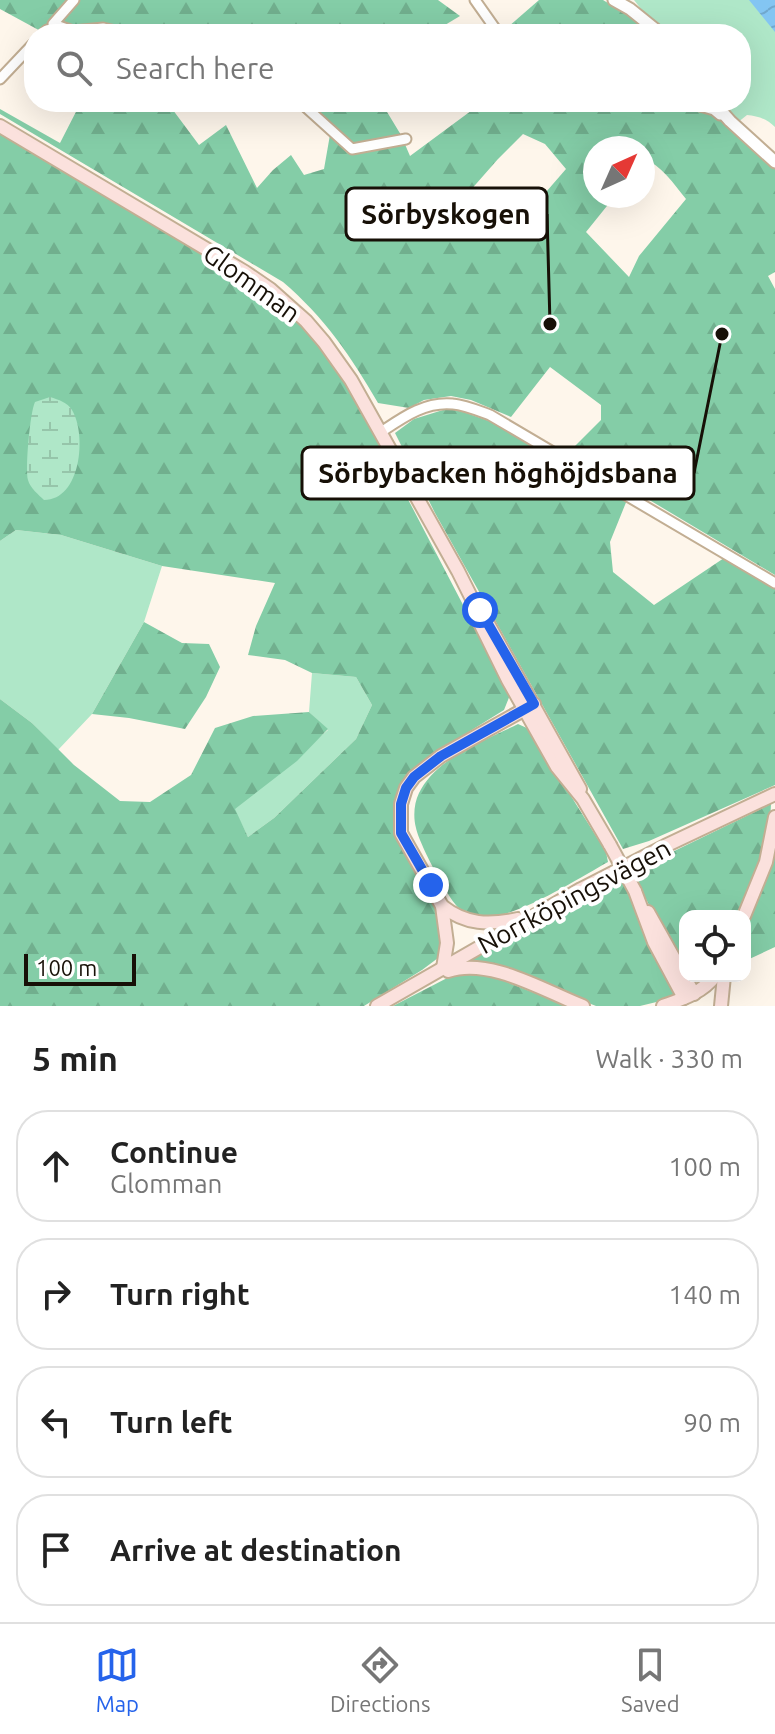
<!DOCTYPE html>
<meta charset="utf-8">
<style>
body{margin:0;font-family:Ubuntu,sans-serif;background:#f6f6f6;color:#222}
.controls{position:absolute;right:24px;bottom:24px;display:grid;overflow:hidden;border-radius:16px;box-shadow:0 8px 32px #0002}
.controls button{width:72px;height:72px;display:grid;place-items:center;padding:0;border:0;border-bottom:2px solid #e0e0e0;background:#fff;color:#222;font:40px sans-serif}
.compass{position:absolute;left:583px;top:136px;width:72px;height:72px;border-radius:50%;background:#fff;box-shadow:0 8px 32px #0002;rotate:45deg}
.scale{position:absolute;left:24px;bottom:20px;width:112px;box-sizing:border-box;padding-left:8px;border:4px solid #171007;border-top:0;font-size:22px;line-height:28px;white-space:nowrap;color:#171007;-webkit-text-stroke:6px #fff;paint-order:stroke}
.stop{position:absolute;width:24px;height:24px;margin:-18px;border:6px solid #2563eb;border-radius:50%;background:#fff}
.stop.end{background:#2563eb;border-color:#fff;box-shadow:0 2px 8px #0008}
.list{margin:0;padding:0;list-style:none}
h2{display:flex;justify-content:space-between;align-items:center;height:104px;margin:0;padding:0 32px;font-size:34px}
h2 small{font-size:26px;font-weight:400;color:#767676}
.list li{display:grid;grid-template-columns:52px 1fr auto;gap:24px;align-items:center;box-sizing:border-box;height:112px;margin:0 16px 16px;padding:0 16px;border:2px solid #e0e0e0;border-radius:32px}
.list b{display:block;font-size:30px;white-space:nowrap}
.list p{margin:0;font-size:26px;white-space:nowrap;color:#767676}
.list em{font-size:26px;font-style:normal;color:#767676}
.icon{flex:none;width:44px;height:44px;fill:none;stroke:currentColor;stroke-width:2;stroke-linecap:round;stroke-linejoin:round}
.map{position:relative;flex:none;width:775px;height:1006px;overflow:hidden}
.search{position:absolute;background:#fff;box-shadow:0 8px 32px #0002;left:24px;right:24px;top:24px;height:88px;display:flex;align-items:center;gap:20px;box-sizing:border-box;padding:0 28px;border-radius:32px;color:#767676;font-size:30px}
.sheet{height:616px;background:#fff}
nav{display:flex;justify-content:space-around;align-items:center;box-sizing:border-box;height:112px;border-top:2px solid #e0e0e0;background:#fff;font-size:22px;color:#767676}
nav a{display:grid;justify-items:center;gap:4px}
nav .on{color:#2563eb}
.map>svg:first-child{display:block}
</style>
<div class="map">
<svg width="775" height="1006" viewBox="0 0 775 1006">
<defs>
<pattern id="forest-firs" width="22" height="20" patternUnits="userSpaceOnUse" patternTransform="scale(2)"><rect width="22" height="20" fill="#84cda7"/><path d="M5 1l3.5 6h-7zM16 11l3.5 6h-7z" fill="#71af8e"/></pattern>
<pattern id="wetland-marsh" width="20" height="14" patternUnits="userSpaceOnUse" patternTransform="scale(2)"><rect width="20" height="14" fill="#afe7c8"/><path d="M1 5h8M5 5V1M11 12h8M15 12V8" fill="none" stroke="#96c5aa"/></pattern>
<pattern id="water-waves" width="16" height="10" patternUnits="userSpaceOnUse" patternTransform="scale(2)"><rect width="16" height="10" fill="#83c5f2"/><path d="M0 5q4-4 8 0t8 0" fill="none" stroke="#70a8ce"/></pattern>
</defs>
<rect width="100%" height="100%" fill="#fef6eb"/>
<g fill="#afe7c8">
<path d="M634 0H775V127C767 119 758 116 747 115L737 123 717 102H741V34H668L645 14Z"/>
<polygon points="16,530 61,535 162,566 144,622 92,714 58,750 32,723 0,699 0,541"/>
<polygon points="312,673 356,677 372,705 356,739 274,818 248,837 234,809 328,730 309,712"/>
</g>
<g fill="url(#forest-firs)" fill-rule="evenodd">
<polygon points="0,0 438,0 460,16 430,34 46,34 0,9"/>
<polygon points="539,0 603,0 659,34 500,34"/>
<path d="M81 102H167L199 145 226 125 257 188 273 170 291 155 304 175 324 169 331 129 320 111 310 102H381L401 135 410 156 483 102H711C731 130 747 147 775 167V272L768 276 775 289V575L569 452 601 420V405L550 367 511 417 471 400 451 396 424 400 409 408 378 403C351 356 324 317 283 282L0 114V109L60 143ZM523 134 545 144 566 169 520 222C493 215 487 214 469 192L498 159ZM595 148H643V158C662 166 673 183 686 199L639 256 629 277 586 232 615 196H595Z"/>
<polygon points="0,131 219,260 275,299 302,323 332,360 375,436 510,695 504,710 425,759 405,784 398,796 395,817 398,839 433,903 444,932 442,955 422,970 364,1006 0,1006 0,699 32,723 74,765 120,801 150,802 191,775 215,728 253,716 309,712 328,729 297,761 235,809 248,837 274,818 356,739 372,705 356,677 312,673 285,660 248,655 256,626 275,583 162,566 61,535 16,530 0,541"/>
<polygon points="443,410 458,410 492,422 627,500 610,542 613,572 654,605 724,558 775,587 775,785 649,841 623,849 435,513 395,433 414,419"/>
<polygon points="144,622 182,643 209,644 220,667 206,697 185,729 129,718 92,714"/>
<path d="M518 724 529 729 606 852 608 862C579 878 520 916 487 917 478 917 466 914 459 908 448 899 419 843 416 828 413 817 414 803 419 793 437 757 484 741 518 724Z"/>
<polygon points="771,804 769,841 739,916 685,916 685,970 631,872"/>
<polygon points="775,841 775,947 745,961 745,916"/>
<polygon points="621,877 632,896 678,994 673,998 640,1006 596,1006 500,968 468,961"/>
<polygon points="464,973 489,975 568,1006 393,1006 451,976"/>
</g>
<path fill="url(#wetland-marsh)" d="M50 397C59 400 67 402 72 410 87 435 81 500 44 500 39 495 30 488 28 480 25 469 30 412 35 402Z"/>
<polygon fill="url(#water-waves)" points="749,0 775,0 775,32"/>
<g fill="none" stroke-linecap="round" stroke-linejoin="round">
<defs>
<g id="minor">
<polyline points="74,0 53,24 73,31 103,28 128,34"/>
<polyline points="475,0 499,34"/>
<polyline points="43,34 47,30"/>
<polyline points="0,79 34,43"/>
<polyline points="300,102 352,149 406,139"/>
<polyline points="686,102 714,110 720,115"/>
<path d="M381 432C402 418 425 401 453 404 465 405 479 411 490 415L775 583"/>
</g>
<g id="tertiary">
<polyline points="614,0 630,9 661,34"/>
<polyline points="713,102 730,121 775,162"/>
</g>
<g id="secondary">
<polyline points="0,126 245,272 270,289 306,321 324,342 351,380 458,571 473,601 479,621 508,680 557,767 583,799 610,845"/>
<polyline points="486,620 580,789"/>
<polyline points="635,891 654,942 684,998"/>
<path d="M442 906C466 925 489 925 518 919"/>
<polyline points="648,912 694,994"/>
<polyline points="744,916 766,862 775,817"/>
<polyline points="443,968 447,943 442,906 401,833 401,804 406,788 414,777 441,756 534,704"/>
<path d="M448 971C490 957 544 991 583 1006"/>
<polyline points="377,1006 581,889 665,846 775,794"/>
<path d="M663 1006C682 999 702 993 715 976"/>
<polyline points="721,1006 724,976"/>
</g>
</defs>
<use href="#minor" stroke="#c2ae93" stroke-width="13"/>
<use href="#tertiary" stroke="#c2ae93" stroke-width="15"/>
<use href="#secondary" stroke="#c2ae93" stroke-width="16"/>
<use href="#minor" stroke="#fff" stroke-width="9"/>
<use href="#tertiary" stroke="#fff" stroke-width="11"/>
<use href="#secondary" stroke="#fbe1dd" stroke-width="12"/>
<defs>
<polyline id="secondary-bridge" points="610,845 635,891"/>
</defs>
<use href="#secondary-bridge" stroke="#c2ae93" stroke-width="16" stroke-linecap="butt"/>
<use href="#secondary-bridge" stroke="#fbe1dd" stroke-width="12"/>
</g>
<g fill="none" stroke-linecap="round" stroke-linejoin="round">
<polyline stroke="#2563eb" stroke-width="10" points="431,885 401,833 401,804 406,788 414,777 441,756 534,704 480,610"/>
</g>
<g text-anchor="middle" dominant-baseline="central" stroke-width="8" stroke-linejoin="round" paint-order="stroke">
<g font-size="26" fill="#171007" stroke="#fff">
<text transform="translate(252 283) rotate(36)">Glomman</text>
<text transform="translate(574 896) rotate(-28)">Norrköpingsvägen</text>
</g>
</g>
<path fill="none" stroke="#171007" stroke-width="3" d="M550 324L547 214M722 334L694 473"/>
<g fill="#171007" stroke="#fff" stroke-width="3">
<circle cx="550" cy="324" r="8"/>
<circle cx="722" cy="334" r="8"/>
</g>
<g fill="#fff" stroke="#171007" stroke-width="3">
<rect x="346" y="188" width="201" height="52" rx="8"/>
<rect x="302" y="447" width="392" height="52" rx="8"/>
</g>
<g font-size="28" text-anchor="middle" font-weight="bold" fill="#171007">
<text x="446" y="224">Sörbyskogen</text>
<text x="498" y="483">Sörbybacken höghöjdsbana</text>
</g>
</svg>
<div class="controls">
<button><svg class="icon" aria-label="locate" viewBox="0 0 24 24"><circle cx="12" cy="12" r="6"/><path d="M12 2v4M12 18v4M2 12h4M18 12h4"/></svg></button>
</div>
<svg class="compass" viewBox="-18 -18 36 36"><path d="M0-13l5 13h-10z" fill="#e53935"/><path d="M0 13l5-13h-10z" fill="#767676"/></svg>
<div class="scale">100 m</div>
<div class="stop" style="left:480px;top:610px"></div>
<div class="stop end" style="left:431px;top:885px"></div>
<div class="search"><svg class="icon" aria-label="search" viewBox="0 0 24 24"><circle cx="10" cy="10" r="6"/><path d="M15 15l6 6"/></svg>Search here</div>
</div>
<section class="sheet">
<h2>5 min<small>Walk · 330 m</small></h2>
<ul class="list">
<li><svg class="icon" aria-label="ahead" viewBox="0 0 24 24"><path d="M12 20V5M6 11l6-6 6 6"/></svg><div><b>Continue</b><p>Glomman</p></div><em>100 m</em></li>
<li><svg class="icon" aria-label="right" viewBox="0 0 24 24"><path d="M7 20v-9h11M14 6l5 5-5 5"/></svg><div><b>Turn right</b></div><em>140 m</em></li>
<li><svg class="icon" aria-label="left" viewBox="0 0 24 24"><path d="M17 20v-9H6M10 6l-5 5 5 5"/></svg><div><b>Turn left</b></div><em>90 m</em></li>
<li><svg class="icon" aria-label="arrive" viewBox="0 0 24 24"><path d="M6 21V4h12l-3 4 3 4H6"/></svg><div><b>Arrive at destination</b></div></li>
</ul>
</section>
<nav>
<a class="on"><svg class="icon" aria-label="map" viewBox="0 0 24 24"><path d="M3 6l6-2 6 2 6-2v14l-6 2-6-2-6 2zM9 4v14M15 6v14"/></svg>Map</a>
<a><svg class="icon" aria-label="directions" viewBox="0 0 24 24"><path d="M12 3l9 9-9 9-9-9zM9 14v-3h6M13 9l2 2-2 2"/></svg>Directions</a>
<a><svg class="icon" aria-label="saved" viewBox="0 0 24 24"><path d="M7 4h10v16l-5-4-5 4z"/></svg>Saved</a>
</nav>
